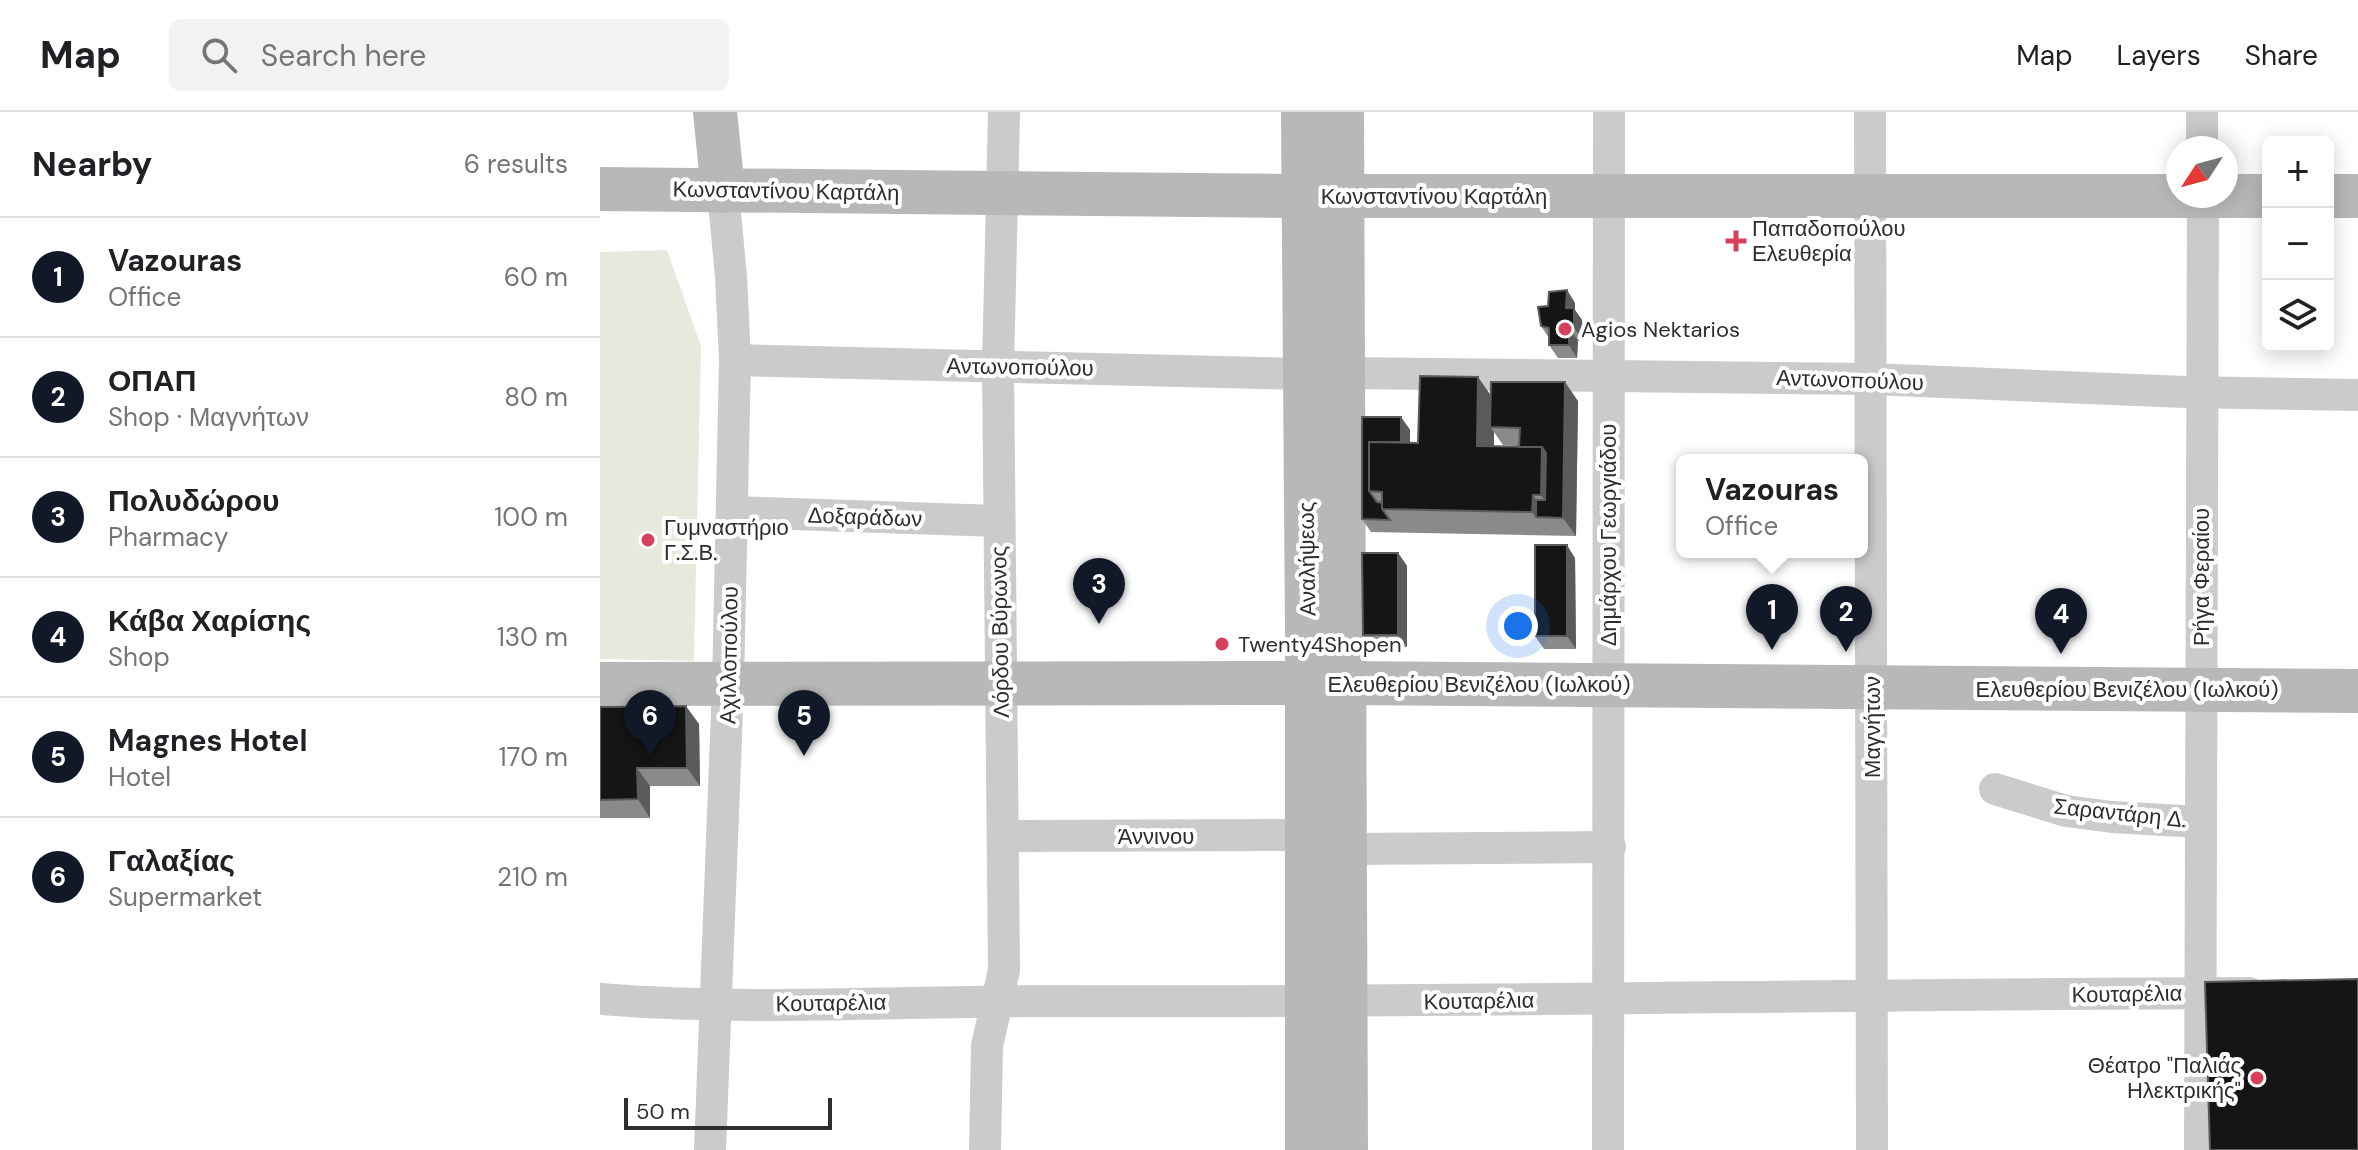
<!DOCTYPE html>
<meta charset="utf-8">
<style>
body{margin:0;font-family:"DM Sans",sans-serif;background:#f2f2f2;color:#202124}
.controls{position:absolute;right:24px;top:24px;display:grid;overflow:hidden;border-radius:12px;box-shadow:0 4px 20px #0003}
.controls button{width:72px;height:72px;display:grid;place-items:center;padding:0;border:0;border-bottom:2px solid #e0e0e0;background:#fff;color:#202124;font:40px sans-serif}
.compass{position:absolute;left:1566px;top:24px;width:72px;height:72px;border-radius:50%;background:#fff;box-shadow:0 4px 20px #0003;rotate:234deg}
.scale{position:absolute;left:24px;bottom:20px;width:208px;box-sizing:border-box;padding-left:8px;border:4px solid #2e2e2e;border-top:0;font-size:22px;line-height:28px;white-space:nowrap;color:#2e2e2e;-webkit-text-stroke:6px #fff;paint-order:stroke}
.you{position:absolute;left:918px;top:514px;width:28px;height:28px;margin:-20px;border:6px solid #fff;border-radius:50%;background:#1a73e8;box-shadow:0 0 0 12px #1a73e833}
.badge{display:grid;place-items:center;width:52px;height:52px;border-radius:50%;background:#111827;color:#fff;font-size:26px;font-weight:700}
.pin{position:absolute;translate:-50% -66px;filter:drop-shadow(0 2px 4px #0008)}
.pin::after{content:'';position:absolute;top:42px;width:28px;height:24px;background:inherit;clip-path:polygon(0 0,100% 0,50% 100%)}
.popup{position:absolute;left:1076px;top:342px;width:192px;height:104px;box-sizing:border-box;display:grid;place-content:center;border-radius:12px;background:#fff;filter:drop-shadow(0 2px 6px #0005);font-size:26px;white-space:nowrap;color:#757577}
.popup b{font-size:30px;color:#202124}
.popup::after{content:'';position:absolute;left:50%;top:100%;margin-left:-16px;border:16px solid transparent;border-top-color:#fff}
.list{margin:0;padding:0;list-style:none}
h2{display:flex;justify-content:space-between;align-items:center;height:104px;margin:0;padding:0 32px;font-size:34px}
h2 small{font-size:26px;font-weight:400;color:#757577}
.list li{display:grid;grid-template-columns:52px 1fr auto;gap:24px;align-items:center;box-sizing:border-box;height:120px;padding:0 32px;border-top:2px solid #e0e0e0}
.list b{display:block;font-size:30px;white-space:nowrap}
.list p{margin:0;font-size:26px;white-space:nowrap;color:#757577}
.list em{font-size:26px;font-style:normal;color:#757577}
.icon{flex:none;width:44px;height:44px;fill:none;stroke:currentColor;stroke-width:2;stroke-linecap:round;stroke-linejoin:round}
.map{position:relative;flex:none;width:1758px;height:1038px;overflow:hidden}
header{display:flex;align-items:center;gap:48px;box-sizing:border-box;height:112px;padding:0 40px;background:#fff;border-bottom:2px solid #e0e0e0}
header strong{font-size:38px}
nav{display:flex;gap:44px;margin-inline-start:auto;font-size:28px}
.search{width:560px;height:72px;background:#f2f2f2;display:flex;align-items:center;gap:20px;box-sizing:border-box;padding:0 28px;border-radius:12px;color:#757577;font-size:30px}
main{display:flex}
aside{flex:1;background:#fff}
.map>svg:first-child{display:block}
</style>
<header>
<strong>Map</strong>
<div class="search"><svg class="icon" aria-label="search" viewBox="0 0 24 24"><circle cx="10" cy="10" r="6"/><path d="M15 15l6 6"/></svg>Search here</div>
<nav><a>Map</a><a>Layers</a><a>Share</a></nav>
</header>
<main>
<aside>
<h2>Nearby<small>6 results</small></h2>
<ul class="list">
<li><span class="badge">1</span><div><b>Vazouras</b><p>Office</p></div><em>60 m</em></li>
<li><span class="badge">2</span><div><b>ΟΠΑΠ</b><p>Shop · Μαγνήτων</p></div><em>80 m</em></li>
<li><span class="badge">3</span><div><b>Πολυδώρου</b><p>Pharmacy</p></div><em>100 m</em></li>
<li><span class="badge">4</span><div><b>Κάβα Χαρίσης</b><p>Shop</p></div><em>130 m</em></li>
<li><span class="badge">5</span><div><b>Magnes Hotel</b><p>Hotel</p></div><em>170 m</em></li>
<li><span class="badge">6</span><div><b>Γαλαξίας</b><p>Supermarket</p></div><em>210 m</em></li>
</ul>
</aside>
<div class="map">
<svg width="1758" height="1038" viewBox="0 0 1758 1038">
<rect width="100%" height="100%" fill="#fff"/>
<polygon fill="#e6eadd" points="67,138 101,234 94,549 0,547 0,140"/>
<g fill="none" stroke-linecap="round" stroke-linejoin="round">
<g stroke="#cbcbcb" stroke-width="32">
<polyline points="1270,0 1272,1038"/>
<polyline points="1602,0 1602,36"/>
<polyline points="135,248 705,262"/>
<polyline points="743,261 1271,267 1585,280 1758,283"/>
<polyline points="132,400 398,409"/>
<polyline points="1395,677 1466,699 1512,705 1600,710"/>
<polyline points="403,724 708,723"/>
<polyline points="746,737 1010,735"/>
<path d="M0 887C148 899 298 889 447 889 848 891 1248 882 1649 881"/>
<polyline points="110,1038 128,573 135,248 131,165 123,79"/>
<polyline points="385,1038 387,934 404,858 398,255 404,0"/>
<polyline points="1008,1038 1009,0"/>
<polyline points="1600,1038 1603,84"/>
</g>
<g stroke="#b8b8b8" stroke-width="44">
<polyline points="115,0 123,79"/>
<polyline points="703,0 707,519 707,1038"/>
<polyline points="742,0 746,1038"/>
<polyline points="0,77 703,84 1668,84"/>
<polyline points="1728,84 1758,84"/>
<polyline points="0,572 743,571 1758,579"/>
</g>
</g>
<g fill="#8a8a8a" fill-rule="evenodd">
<polygon points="967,178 975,191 975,198 982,208 983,228 978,229 977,246 958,246 949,233 949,226 941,214 948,194"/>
<path d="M891 283 978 289 976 424 771 420 762 407V305H801L810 318V330L818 331ZM894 320 903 333 919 334V335L894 334Z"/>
<polygon points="798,441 807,454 807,535 771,535 763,523"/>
<polygon points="975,446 976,537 944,537 935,524"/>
<polygon points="0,595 99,612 100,674 50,674 50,706 0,706"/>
</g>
<g fill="#5b5b5b">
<polygon points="967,178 975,191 975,198 982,208 983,228 974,216 966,196"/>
<polygon points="969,216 978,229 977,246 969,233"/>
<polygon points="878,265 894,288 890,315 894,320 894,357 877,334"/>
<polygon points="965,270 978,289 976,424 963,406"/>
<polygon points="801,305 810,318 810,353 801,341"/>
<polygon points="942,335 958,359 958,407 941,383"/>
<polygon points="933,383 948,405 936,405 949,423 932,400"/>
<polygon points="967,433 975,446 976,537 967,524"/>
<polygon points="798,441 807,454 807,535 798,523"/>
<polygon points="86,594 99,612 100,674 87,656"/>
<polygon points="37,656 50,674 50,706 38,687"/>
</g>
<g fill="#151515" stroke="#5b5b5b" stroke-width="2">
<polygon points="967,178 966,196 974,196 974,216 969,216 969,233 949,233 949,216 941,214 938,195 948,194 949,180"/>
<polygon points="820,264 878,265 877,334 942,335 941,383 933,383 932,400 782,397 782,380 769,379 769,330 818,331"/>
<polygon points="891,270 965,270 963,406 936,405 936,388 945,388 946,341 942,335 919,335 920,316 890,315"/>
<polygon points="762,305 801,305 801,330 769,330 769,379 777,390 782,391 782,397 790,408 762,407"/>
<rect x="935" y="433" width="32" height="91"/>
<polygon points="762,441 798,441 798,523 763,523"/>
<polygon points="86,594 87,656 37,656 38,687 0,688 0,595"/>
<polygon points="1758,867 1758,1038 1610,1038 1605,870"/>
</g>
<g fill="#d6405a" stroke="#fff" stroke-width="3">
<path d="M1132 117h8v8h8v8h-8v8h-8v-8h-8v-8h8z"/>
<circle cx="965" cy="217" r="8"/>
<circle cx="48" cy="428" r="8"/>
<circle cx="622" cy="532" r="8"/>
<circle cx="1657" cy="966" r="8"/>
</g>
<g text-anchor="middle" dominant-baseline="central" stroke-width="8" stroke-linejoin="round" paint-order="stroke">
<g font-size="22" fill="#2e2e2e" stroke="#fff">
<text transform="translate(186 79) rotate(1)">Κωνσταντίνου Καρτάλη</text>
<text x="834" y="84">Κωνσταντίνου Καρτάλη</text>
<text transform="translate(420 255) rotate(1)">Αντωνοπούλου</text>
<text transform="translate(1250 268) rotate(2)">Αντωνοπούλου</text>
<text transform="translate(265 405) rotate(2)">Δοξαράδων</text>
<text transform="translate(1008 423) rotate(-90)">Δημάρχου Γεωργιάδου</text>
<text transform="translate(707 447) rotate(-91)">Αναλήψεως</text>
<text transform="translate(1601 465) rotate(-90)">Ρήγα Φεραίου</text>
<text transform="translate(400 520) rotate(-91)">Λόρδου Βύρωνος</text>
<text transform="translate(129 543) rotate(-89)">Αχιλλοπούλου</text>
<text x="879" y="572">Ελευθερίου Βενιζέλου (Ιωλκού)</text>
<text x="1527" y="577">Ελευθερίου Βενιζέλου (Ιωλκού)</text>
<text transform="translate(1272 615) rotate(-90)">Μαγνήτων</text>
<text transform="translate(1520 701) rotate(6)">Σαραντάρη Δ.</text>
<text x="556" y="724">Άννινου</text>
<text transform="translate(1527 882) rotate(-1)">Κουταρέλια</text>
<text transform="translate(879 889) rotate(-1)">Κουταρέλια</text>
<text transform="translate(231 891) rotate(-1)">Κουταρέλια</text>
</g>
<g font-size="22" fill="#2e2e2e" stroke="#fff" text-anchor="start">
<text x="1152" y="116">Παπαδοπούλου<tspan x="1152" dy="25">Ελευθερία</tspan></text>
<text x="981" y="217">Agios Nektarios</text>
<text x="64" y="415">Γυμναστήριο<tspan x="64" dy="25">Γ.Σ.Β.</tspan></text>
<text x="638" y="532">Twenty4Shopen</text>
<text x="1641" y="953" text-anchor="end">Θέατρο "Παλιάς<tspan x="1641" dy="25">Ηλεκτρικής"</tspan></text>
</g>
</g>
</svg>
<div class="controls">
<button>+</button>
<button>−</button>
<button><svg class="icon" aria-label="layers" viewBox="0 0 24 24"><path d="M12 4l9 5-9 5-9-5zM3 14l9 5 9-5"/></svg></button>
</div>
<svg class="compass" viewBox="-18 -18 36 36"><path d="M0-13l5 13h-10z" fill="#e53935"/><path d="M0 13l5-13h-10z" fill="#757577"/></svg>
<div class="scale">50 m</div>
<div class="you"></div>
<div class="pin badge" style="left:1172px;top:538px">1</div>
<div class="popup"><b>Vazouras</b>Office</div>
<div class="pin badge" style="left:1246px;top:540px">2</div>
<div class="pin badge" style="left:499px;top:512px">3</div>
<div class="pin badge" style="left:1461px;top:542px">4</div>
<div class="pin badge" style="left:204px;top:644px">5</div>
<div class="pin badge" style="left:50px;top:644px">6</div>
</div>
</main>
